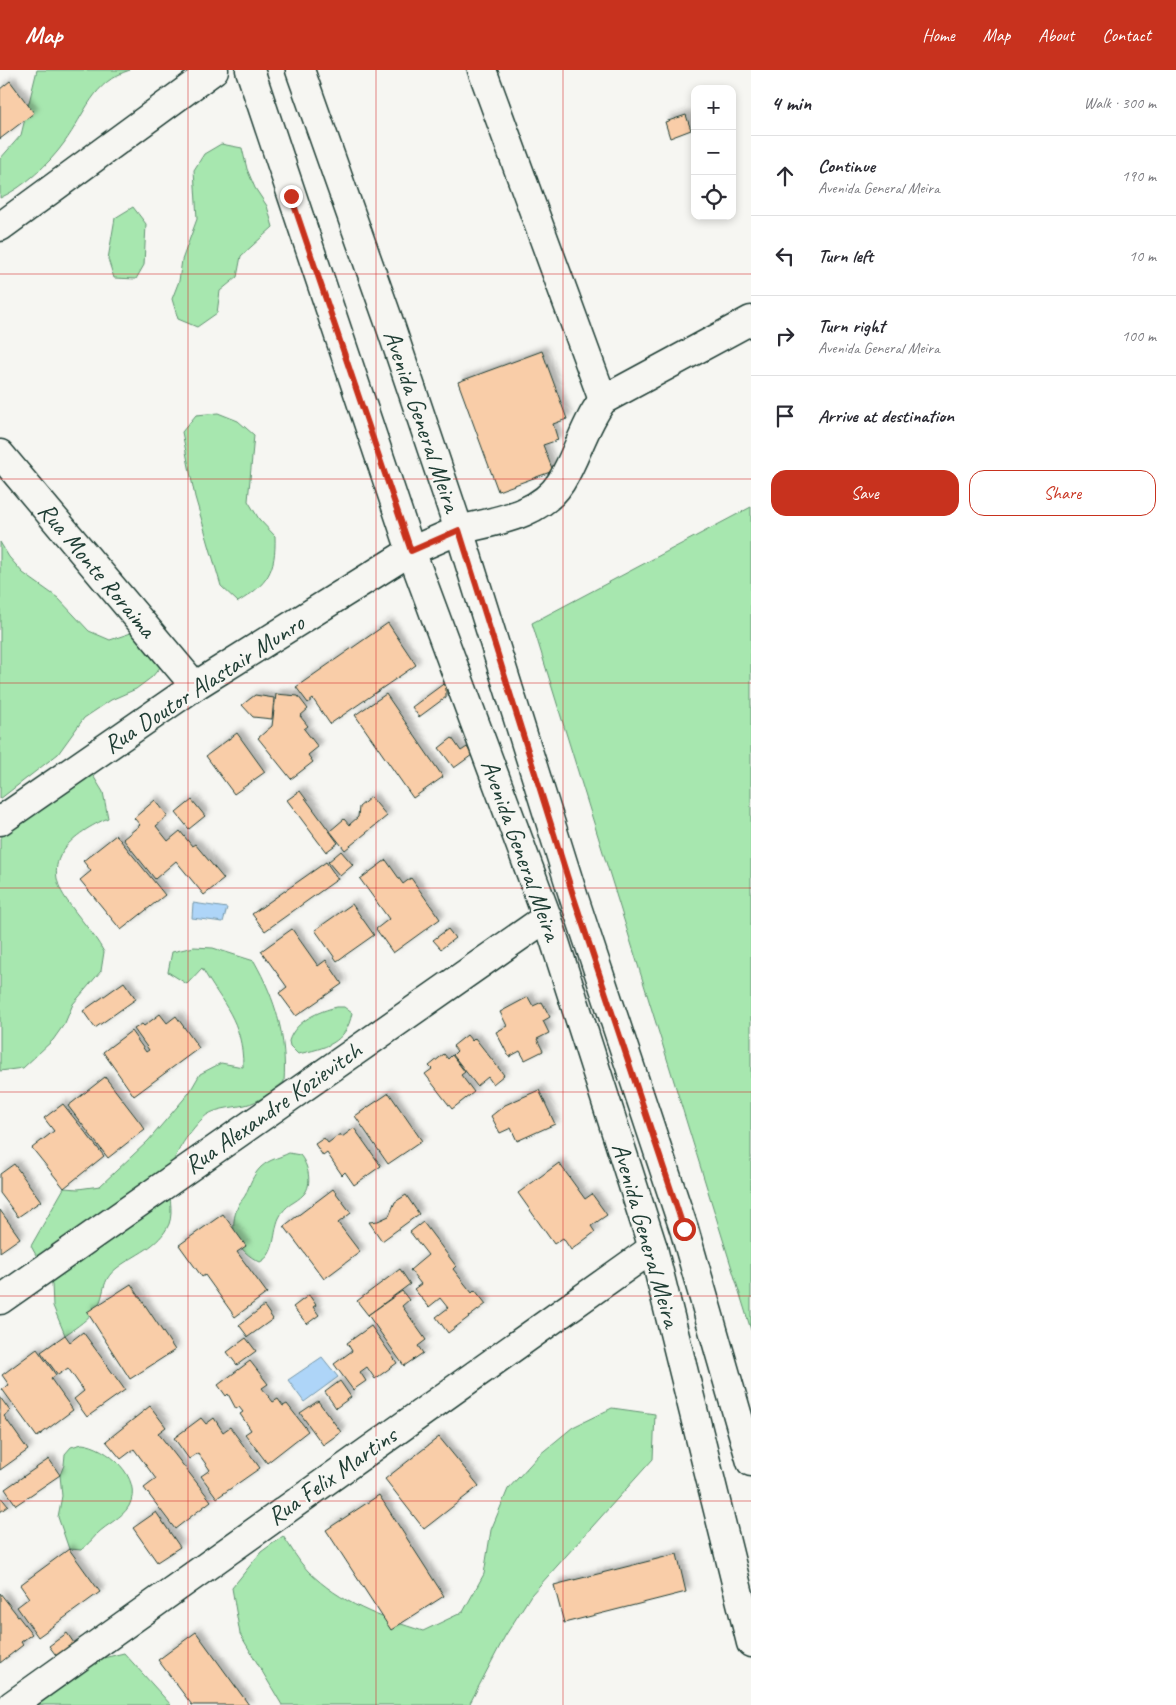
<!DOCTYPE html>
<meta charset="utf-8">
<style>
body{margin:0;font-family:Caveat,sans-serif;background:#f7f7f7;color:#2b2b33}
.controls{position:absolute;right:15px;top:15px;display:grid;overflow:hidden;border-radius:10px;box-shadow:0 2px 8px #0003}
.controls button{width:45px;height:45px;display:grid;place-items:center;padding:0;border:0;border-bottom:1px solid #e1e1e2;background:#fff;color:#2b2b33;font:25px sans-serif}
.stop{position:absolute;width:15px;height:15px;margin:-11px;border:4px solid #c8321e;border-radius:50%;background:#fff}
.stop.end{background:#c8321e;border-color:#fff;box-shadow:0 1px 5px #0008}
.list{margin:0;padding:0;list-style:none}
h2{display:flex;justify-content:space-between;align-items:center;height:65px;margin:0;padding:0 20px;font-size:21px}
h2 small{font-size:16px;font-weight:400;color:#7c7c81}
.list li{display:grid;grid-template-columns:32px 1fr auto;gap:15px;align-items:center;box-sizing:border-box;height:80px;padding:0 20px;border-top:1px solid #e1e1e2}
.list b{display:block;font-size:19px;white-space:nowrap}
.list p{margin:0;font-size:16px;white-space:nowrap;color:#7c7c81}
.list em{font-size:16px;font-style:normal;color:#7c7c81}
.actions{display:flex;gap:10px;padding:15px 20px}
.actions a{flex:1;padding:11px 0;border:1px solid #c8321e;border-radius:15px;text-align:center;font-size:18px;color:#c8321e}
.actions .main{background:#c8321e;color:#fff}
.icon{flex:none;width:28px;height:28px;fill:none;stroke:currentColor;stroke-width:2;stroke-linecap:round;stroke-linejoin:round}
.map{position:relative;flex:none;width:751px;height:1635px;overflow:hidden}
header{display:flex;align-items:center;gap:30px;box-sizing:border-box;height:70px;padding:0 25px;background:#c8321e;color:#fff}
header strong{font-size:24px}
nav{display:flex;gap:28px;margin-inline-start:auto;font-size:18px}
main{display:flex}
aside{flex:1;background:#fff}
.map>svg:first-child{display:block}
</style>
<header>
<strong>Map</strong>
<nav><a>Home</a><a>Map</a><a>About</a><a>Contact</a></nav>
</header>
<main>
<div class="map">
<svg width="751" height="1635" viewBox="0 0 751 1635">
<defs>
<filter id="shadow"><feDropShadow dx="4.5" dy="-4.5" stdDeviation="2.5" flood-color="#0004"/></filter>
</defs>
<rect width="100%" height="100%" fill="#f6f6f2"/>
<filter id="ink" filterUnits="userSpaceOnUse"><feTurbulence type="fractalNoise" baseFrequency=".02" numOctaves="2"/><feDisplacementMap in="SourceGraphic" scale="10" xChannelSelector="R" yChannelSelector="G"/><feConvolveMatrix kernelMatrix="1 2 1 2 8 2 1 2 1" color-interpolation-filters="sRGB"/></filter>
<g filter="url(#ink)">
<g fill="#a7e7af" stroke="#639272">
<path d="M37 0H130C92 12 86 43 64 73 49 94 24 117 0 128V89L21 65Z"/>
<polygon points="221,74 242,78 247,99 255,118 267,136 273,157 241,186 237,207 220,221 217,243 197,257 178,249 172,229 179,211 182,190 197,149 194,100 204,84"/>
<polygon points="133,137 146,154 144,195 136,209 114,208 108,189 115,148"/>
<path d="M218 343 238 351 254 365 248 431 259 449 275 466C276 501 268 514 238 532L221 516 195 427 182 362 196 345Z"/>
<polygon points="751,437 751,1260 532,553"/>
<polygon points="0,472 9,487 23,503 58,528 89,561 110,570 137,561 166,590 152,607 136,619 111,630 84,648 58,684 0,729"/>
<path d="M92 704 103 722 108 748C74 763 39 789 66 829 78 847 93 862 104 882L101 901 73 934 65 953 53 970 23 998 0 1001V768L71 710Z"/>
<path d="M194 877 213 878 254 891C276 930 287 968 284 1012 272 1021 260 1032 245 1035 231 1038 212 1038 202 1049 188 1063 171 1088 169 1108 168 1122 174 1141 169 1154 159 1177 135 1184 117 1198 100 1211 106 1224 97 1237 89 1249 77 1257 65 1265L53 1236 52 1214 31 1176 64 1118 78 1119 100 1116 148 1071 189 1023 200 1004 221 993 243 997C243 950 223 935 202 898L187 914 168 902 172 882Z"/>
<path d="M337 937H344L352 943C346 974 325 978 298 984L290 976 289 971C295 951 319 941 337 937Z"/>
<path d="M289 1083 300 1085C308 1094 313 1114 304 1124 295 1134 286 1133 279 1148 273 1161 276 1185 260 1192 236 1181 227 1159 239 1134 241 1131 244 1128 246 1124 250 1114 253 1105 261 1097 270 1089 279 1088 289 1083Z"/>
<path d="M612 1338 655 1344 653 1389 531 1525 505 1566 469 1635H282L240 1564 232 1518 261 1482 283 1466C291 1477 298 1491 308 1501 340 1533 381 1548 423 1561L463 1542 484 1504 491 1460 508 1419 539 1385 573 1357Z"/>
<path d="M82 1374C106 1376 144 1408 129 1436 122 1448 107 1454 97 1464 92 1470 87 1475 81 1480L69 1479 58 1447 62 1426 60 1405 64 1395 65 1384 71 1377Z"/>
<polygon points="124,1583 171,1635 31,1635 91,1591"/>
</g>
<g fill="#aed5f8" stroke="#7598aa">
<polygon points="193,833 227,838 223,852 192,848"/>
<polygon points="322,1287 338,1307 304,1332 288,1310"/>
</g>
<g fill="#f9cda8" stroke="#1f3d34" filter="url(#shadow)">
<polygon points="10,11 34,43 0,69 0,19"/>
<polygon points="686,45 691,60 670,68 665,52"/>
<polygon points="542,281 567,349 553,354 558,370 543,375 553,401 498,421 458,312"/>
<polygon points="388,553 416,595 330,654 313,629 308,633 296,617"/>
<polygon points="446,612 446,627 419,647 412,637"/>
<polygon points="276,624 298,626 308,639 300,646 308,656 304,659 318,677 308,685 313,692 291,709 258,668 272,656"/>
<polygon points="386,624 443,707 413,728 355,645"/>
<polygon points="255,625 274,628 272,649 253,647 242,635"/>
<polygon points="237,663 265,702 234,724 206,686"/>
<polygon points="452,668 461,681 467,677 472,685 454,698 439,678"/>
<polygon points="300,721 338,773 326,782 287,730"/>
<polygon points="371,727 387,746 345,780 330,761 344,749 349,755 358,747 359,737"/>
<polygon points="155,730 168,746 156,756 168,771 180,761 192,776 195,774 224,809 204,825 176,791 155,809 123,769 140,755 134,748"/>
<polygon points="192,730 205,746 189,759 176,743"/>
<polygon points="116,765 165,825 121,860 80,810 91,801 83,791"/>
<polygon points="341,781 353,795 340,806 328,792"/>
<polygon points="386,790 403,814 411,808 440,849 393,883 376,859 389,849 360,809"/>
<polygon points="326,792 338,809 265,861 252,844"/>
<polygon points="352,834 374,865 337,891 315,860"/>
<polygon points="292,859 318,896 326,890 342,914 296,946 279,923 287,917 261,881"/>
<polygon points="448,859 455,868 441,879 433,870"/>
<polygon points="124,912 136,929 95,958 83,941"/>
<polygon points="528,927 533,936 542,932 550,947 543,951 549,963 537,969 543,981 525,990 520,981 509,987 496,962 507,956 500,942"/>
<polygon points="160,944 167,953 176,946 199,978 134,1026 103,982 131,961 146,982 149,980 134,959 142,954 144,956"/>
<polygon points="467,965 472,971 475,968 504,1005 493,1014 488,1007 477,1016 453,985 457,981 453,976"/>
<polygon points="444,984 448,989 452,985 465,1002 461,1005 474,1022 452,1039 425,1004 432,999 429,996"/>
<polygon points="105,1007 145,1059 108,1088 68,1036"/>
<polygon points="539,1020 555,1054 517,1071 511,1058 500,1063 491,1046 505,1035"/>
<polygon points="389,1023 422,1071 388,1094 355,1046"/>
<polygon points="63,1034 104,1086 64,1118 32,1078 54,1061 44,1048"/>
<polygon points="354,1058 381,1096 354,1115 345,1102 342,1105 327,1083 323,1086 315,1074 324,1068 328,1073 340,1064 342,1067"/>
<polygon points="559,1093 585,1129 592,1124 607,1145 591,1156 595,1162 571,1180 563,1168 554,1174 518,1123"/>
<polygon points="14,1094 41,1131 18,1147 0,1123 0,1104"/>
<polygon points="333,1119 351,1143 338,1153 360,1182 324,1209 284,1156"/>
<polygon points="406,1125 419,1144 382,1171 369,1152 378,1151 389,1146 395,1132"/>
<polygon points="0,1140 20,1168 0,1182"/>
<polygon points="223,1144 246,1176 237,1182 267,1223 235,1247 205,1205 202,1207 179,1175"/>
<polygon points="423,1152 456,1196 453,1199 472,1223 475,1220 486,1234 448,1263 436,1247 448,1238 440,1228 429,1237 414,1219 421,1214 410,1200 428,1185 410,1162"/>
<polygon points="400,1199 410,1214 368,1245 357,1231"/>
<polygon points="131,1214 175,1280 130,1309 87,1242"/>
<polygon points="402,1221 409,1230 402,1236 426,1270 418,1276 423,1283 404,1296 368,1245"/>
<polygon points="309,1225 316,1235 313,1237 319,1245 307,1254 293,1237"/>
<polygon points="264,1236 273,1249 248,1267 239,1255"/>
<polygon points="371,1256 397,1293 375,1309 367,1297 360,1302 366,1311 353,1320 334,1294 352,1281 347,1273"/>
<polygon points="83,1262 125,1320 87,1347 74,1329 84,1321 68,1298 58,1305 41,1282 65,1265 70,1272"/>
<polygon points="246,1268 256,1281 237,1295 227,1282"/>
<polygon points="37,1279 56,1305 51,1309 73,1340 37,1367 2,1319 9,1315 2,1305"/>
<polygon points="250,1291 268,1314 262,1318 273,1332 278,1329 283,1336 287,1334 308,1361 267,1393 245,1364 251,1360 240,1344 243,1342 239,1337 236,1339 228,1324 226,1326 218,1315"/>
<polygon points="340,1311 351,1327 336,1338 325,1322"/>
<polygon points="0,1327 10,1341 4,1346 28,1380 0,1400"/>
<polygon points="318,1331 341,1362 323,1375 300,1343"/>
<polygon points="150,1336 166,1357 158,1363 211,1431 175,1459 144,1418 156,1409 134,1379 121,1389 106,1371"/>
<polygon points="201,1348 206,1354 214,1348 223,1362 230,1357 260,1398 217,1428 201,1406 210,1400 198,1383 189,1389 174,1368"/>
<polygon points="439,1367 479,1416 424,1459 385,1409"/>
<polygon points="49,1389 60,1405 16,1435 5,1419"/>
<polygon points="379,1425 444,1526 391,1560 326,1460"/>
<polygon points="0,1426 8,1436 0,1442"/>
<polygon points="156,1442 180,1477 157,1492 133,1458"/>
<polygon points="69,1479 100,1522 38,1567 17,1537 29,1528 20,1515"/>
<polygon points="677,1484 686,1522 564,1553 554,1515"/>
<polygon points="0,1523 32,1564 21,1572 23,1575 0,1593"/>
<polygon points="196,1562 249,1635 192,1635 158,1590"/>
<polygon points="67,1563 76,1576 58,1588 49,1576"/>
</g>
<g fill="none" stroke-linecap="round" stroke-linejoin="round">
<defs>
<g id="minor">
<polyline points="482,0 603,330"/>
<polyline points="0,384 195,616"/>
<path d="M459 460C494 451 540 446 561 412 577 386 584 355 603 330L751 250"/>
<polyline points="0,751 195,616 411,481"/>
<polyline points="0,1230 547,847"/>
<polyline points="12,1635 653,1178"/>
</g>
<polyline id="tertiary" points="0,157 214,0"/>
<g id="secondary">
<polyline points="250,0 411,481 547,847 653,1178 751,1573"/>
<polyline points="300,0 388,249 459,460 574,828 684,1159 751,1392"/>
<polyline points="411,481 459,460"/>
</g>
</defs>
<use href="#minor" stroke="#1f3d34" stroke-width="31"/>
<use href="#tertiary" stroke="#1f3d34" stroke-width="31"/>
<use href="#secondary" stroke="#1f3d34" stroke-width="31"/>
<use href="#minor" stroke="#f6f6f2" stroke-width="28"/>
<use href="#tertiary" stroke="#f6f6f2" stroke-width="28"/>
<use href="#secondary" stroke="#f6f6f2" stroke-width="28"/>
</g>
</g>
<g fill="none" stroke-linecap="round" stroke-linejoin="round" filter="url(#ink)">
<polyline stroke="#c8321e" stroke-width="6" points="291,126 411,481 459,460 574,828 684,1159"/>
</g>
<path fill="none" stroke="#d62828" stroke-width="1" stroke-opacity="0.55" d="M188 0V1635M376 0V1635M563 0V1635M0 204H751M0 409H751M0 613H751M0 818H751M0 1022H751M0 1226H751M0 1431H751"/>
<g text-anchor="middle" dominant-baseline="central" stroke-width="4.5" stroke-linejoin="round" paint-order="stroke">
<g font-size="25" fill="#1f3d34" stroke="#f6f6f2">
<text transform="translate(422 351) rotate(71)">Avenida General Meira</text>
<text transform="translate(97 500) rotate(50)">Rua Monte Roraima</text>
<text transform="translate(204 614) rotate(-33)">Rua Doutor Alastair Munro</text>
<text transform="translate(521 780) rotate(70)">Avenida General Meira</text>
<text transform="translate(273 1038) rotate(-35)">Rua Alexandre Kozievitch</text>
<text transform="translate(646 1165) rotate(74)">Avenida General Meira</text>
<text transform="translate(332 1406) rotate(-35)">Rua Felix Martins</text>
</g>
</g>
</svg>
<div class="controls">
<button>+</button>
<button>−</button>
<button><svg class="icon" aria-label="locate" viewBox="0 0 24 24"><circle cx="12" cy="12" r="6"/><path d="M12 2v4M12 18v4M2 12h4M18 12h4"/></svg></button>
</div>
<div class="stop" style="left:684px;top:1159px"></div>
<div class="stop end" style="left:291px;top:126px"></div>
</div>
<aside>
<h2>4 min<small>Walk · 300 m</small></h2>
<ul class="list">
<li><svg class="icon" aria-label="ahead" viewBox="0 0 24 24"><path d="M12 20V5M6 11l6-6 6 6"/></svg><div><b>Continue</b><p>Avenida General Meira</p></div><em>190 m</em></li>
<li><svg class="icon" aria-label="left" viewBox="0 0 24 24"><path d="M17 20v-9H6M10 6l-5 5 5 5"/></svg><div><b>Turn left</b></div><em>10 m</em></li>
<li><svg class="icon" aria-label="right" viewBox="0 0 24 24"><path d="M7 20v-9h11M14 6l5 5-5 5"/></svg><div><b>Turn right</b><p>Avenida General Meira</p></div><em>100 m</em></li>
<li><svg class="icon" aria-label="arrive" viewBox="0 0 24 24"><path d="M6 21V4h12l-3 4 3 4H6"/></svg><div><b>Arrive at destination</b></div></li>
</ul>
<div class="actions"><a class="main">Save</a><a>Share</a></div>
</aside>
</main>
